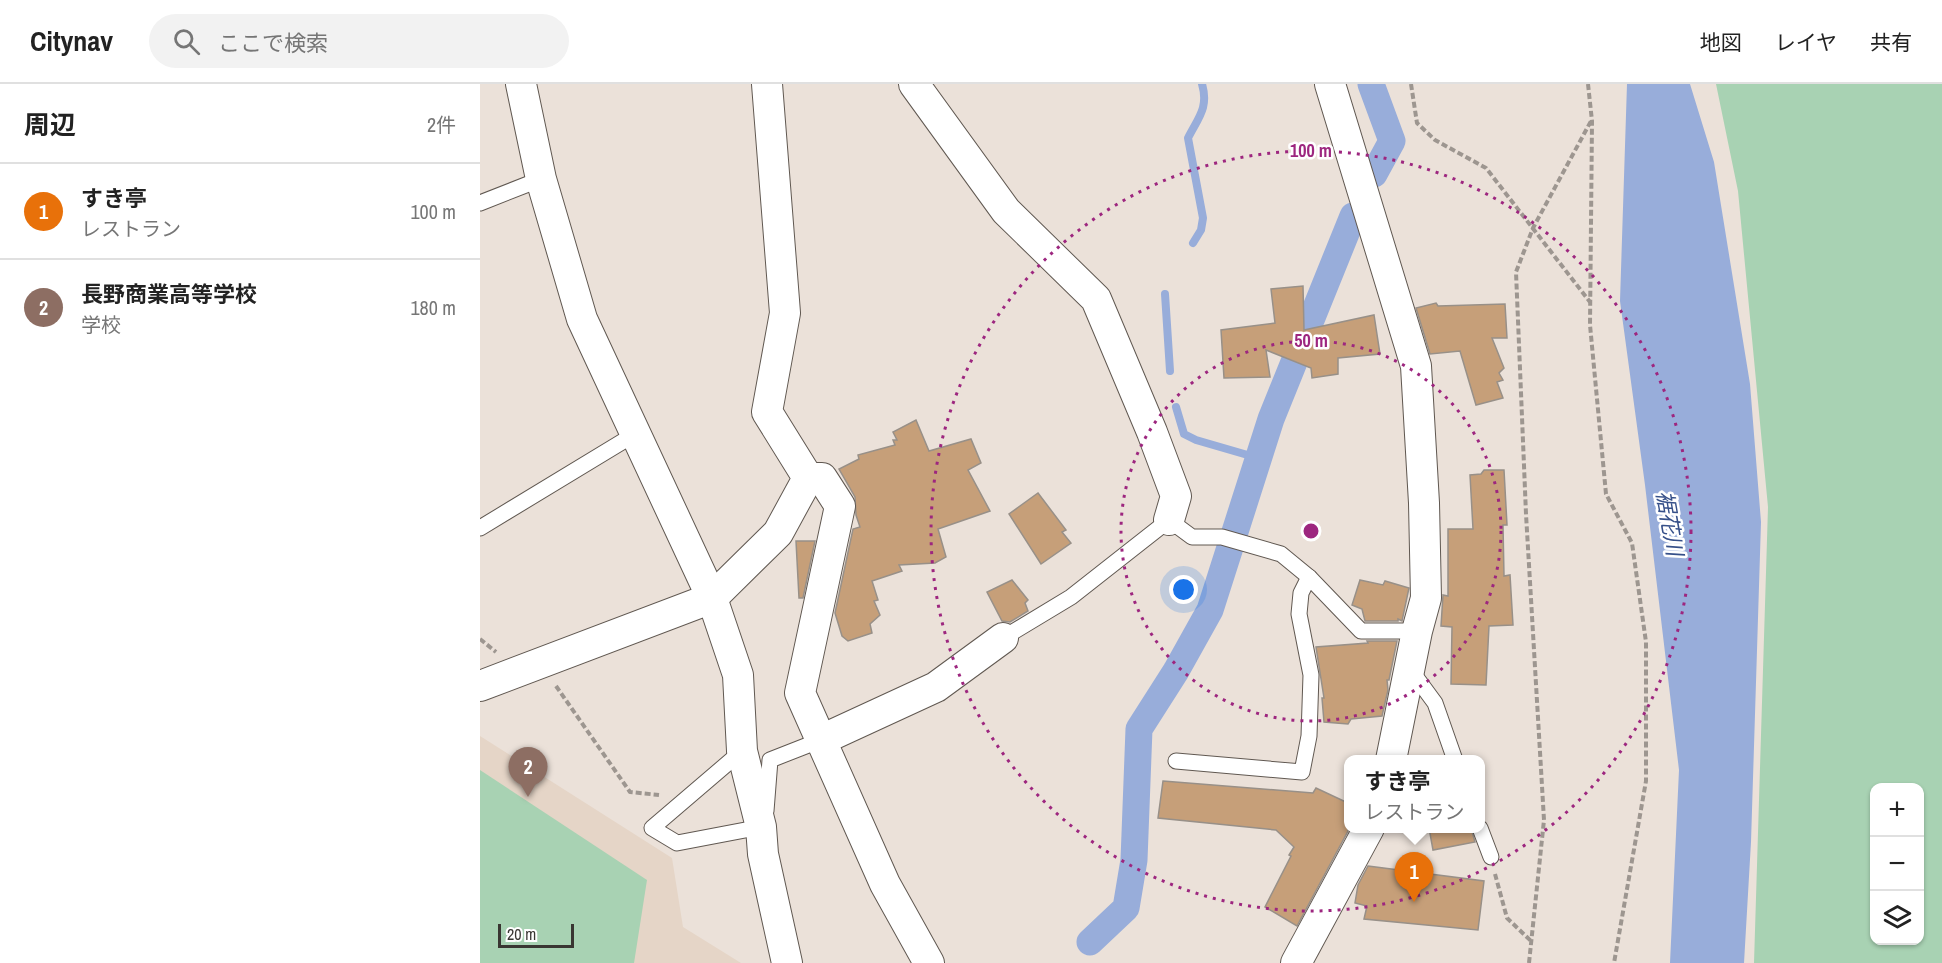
<!DOCTYPE html>
<html lang="ja">
<meta charset="utf-8">
<style>
body{margin:0;font-family:"Archivo Narrow","Noto Sans JP",sans-serif;background:#f2f2f2;color:#222}
.controls{position:absolute;right:18px;bottom:18px;display:grid;overflow:hidden;border-radius:12px;box-shadow:0 2px 4px #0004}
.controls button{width:54px;height:54px;display:grid;place-items:center;padding:0;border:0;border-bottom:2px solid #e0e0e0;background:#fff;color:#222;font:30px sans-serif}
.scale{position:absolute;left:18px;bottom:15px;width:76px;box-sizing:border-box;padding-left:6px;border:3px solid #393632;border-top:0;font-size:16px;line-height:21px;white-space:nowrap;color:#393632;-webkit-text-stroke:4px #fff;paint-order:stroke}
.you{position:absolute;left:704px;top:506px;width:21px;height:21px;margin:-15px;border:4px solid #fff;border-radius:50%;background:#1a73e8;box-shadow:0 0 0 9px #1a73e833}
.badge{display:grid;place-items:center;width:39px;height:39px;border-radius:50%;background:#9d267f;color:#fff;font-size:20px;font-weight:700}
.pin{position:absolute;translate:-50% -50px;filter:drop-shadow(0 2px 3px #0008)}
.pin::after{content:'';position:absolute;top:32px;width:21px;height:18px;background:inherit;clip-path:polygon(0 0,100% 0,50% 100%)}
.popup{position:absolute;left:864px;top:671px;width:141px;height:78px;box-sizing:border-box;display:grid;place-content:center;border-radius:12px;background:#fff;filter:drop-shadow(0 2px 4px #0005);font-size:20px;white-space:nowrap;color:#767676}
.popup b{font-size:22px;color:#222}
.popup::after{content:'';position:absolute;left:50%;top:100%;margin-left:-12px;border:12px solid transparent;border-top-color:#fff}
.list{margin:0;padding:0;list-style:none}
h2{display:flex;justify-content:space-between;align-items:center;height:78px;margin:0;padding:0 24px;font-size:26px}
h2 small{font-size:20px;font-weight:400;color:#767676}
.list li{display:grid;grid-template-columns:39px 1fr auto;gap:18px;align-items:center;box-sizing:border-box;height:96px;padding:0 24px;border-top:2px solid #e0e0e0}
.list b{display:block;font-size:22px;white-space:nowrap}
.list p{margin:0;font-size:20px;white-space:nowrap;color:#767676}
.list em{font-size:20px;font-style:normal;color:#767676}
.icon{flex:none;width:33px;height:33px;fill:none;stroke:currentColor;stroke-width:2;stroke-linecap:round;stroke-linejoin:round}
.map{position:relative;flex:none;width:1462px;height:879px;overflow:hidden}
header{display:flex;align-items:center;gap:36px;box-sizing:border-box;height:84px;padding:0 30px;background:#fff;border-bottom:2px solid #e0e0e0}
header strong{font-size:28px}
nav{display:flex;gap:33px;margin-inline-start:auto;font-size:21px}
.search{width:420px;height:54px;background:#f2f2f2;display:flex;align-items:center;gap:15px;box-sizing:border-box;padding:0 21px;border-radius:33px;color:#767676;font-size:22px}
main{display:flex}
aside{flex:1;background:#fff}
.map>svg:first-child{display:block}
</style>
<header>
<strong>Citynav</strong>
<div class="search"><svg class="icon" aria-label="search" viewBox="0 0 24 24"><circle cx="10" cy="10" r="6"/><path d="M15 15l6 6"/></svg>ここで検索</div>
<nav><a>地図</a><a>レイヤ</a><a>共有</a></nav>
</header>
<main>
<aside>
<h2>周辺<small>2件</small></h2>
<ul class="list">
<li><span class="badge" style="background:#e8710a">1</span><div><b>すき亭</b><p>レストラン</p></div><em>100 m</em></li>
<li><span class="badge" style="background:#8d6e63">2</span><div><b>長野商業高等学校</b><p>学校</p></div><em>180 m</em></li>
</ul>
</aside>
<div class="map">
<svg width="1462" height="879" viewBox="0 0 1462 879">
<rect width="100%" height="100%" fill="#ebe1d9"/>
<polygon fill="#e5d5c7" points="0,652 192,774 203,843 261,879 0,879"/>
<g fill="#a8d2b3" fill-rule="evenodd">
<path d="M1236 0H1462V879H1274L1288 423 1258 107ZM1394 704H1440V856H1394Z"/>
<polygon points="0,686 167,796 154,879 0,879"/>
</g>
<polygon fill="#98adda" points="1147,0 1210,0 1234,78 1270,300 1281,438 1271,758 1264,879 1190,879 1199,686 1165,401 1140,217"/>
<g fill="none" stroke-linecap="round" stroke-linejoin="round">
<g stroke="#98adda" stroke-width="8">
<path d="M713 159 721 146 723 134 708 54C718 34 729 24 722 0"/>
<polyline points="685,210 690,287"/>
<polyline points="696,323 704,350 716,356 778,374"/>
</g>
<g stroke="#98adda" stroke-width="27">
<polyline points="891,0 912,57 894,90"/>
<polyline points="610,858 646,824 654,776 659,645 696,587 730,526 791,335 873,132"/>
</g>
</g>
<g fill="#c69f79" stroke="#989088" stroke-width="1.5">
<polygon points="823,202 824,246 894,231 900,270 858,274 858,290 832,294 831,284 786,266 790,293 744,294 741,246 795,239 791,205"/>
<polygon points="956,219 958,222 1025,220 1027,254 1012,254 1024,284 1019,289 1023,296 1017,298 1023,314 996,321 980,267 950,270 936,224"/>
<polygon points="436,336 449,367 491,355 501,379 488,386 510,427 458,445 466,473 455,479 419,481 422,487 392,497 398,516 394,517 400,531 390,540 392,549 368,557 362,552 355,529 373,445 380,443 376,431 375,413 359,385 379,375 378,371 415,361 413,356 417,356 413,348"/>
<polygon points="1004,386 1024,386 1027,441 1023,441 1024,492 1030,491 1033,541 1009,542 1006,601 971,600 972,543 961,542 963,511 968,512 968,445 993,445 990,391 1001,390"/>
<polygon points="558,409 586,446 582,448 591,459 561,480 529,430"/>
<polygon points="316,457 335,457 323,514 319,514"/>
<polygon points="532,496 548,516 545,519 548,527 530,538 522,537 507,508"/>
<polygon points="880,496 903,501 905,497 929,504 922,537 918,535 918,537 885,537 882,525 872,521"/>
<polygon points="887,557 917,557 909,596 907,596 908,606 902,632 871,635 868,640 844,638 842,614 844,614 836,563 888,559"/>
<polygon points="683,697 833,709 836,704 868,719 868,747 817,842 785,823 811,772 809,771 814,763 796,746 678,734"/>
<polygon points="949,744 991,744 995,758 953,766"/>
<polygon points="888,782 1004,797 998,846 884,835 887,822 875,819 878,801"/>
</g>
<g fill="none" stroke-linecap="round" stroke-linejoin="round">
<defs>
<g id="service">
<polyline points="0,119 61,95"/>
<polyline points="0,444 155,350"/>
<polyline points="523,554 591,513 689,436 712,453 742,453 801,470 829,493 881,547 937,547"/>
<polyline points="930,585 955,619 975,676"/>
<polyline points="262,667 172,744 197,759 281,743"/>
<polyline points="696,677 822,688 829,652 831,591 819,530 821,509 829,493"/>
<polyline points="286,727 290,676 341,656"/>
<polyline points="1000,744 1011,773"/>
</g>
<g id="minor">
<polyline points="41,0 61,95 102,235 232,514 258,591 262,667 281,743 283,770 307,879"/>
<polyline points="434,0 526,127 616,215 672,348 696,412 689,436"/>
<polyline points="850,0 936,282 944,419 946,514 937,547 911,676"/>
<polyline points="328,394 342,394 360,422 320,609 405,800 449,879"/>
<polyline points="0,602 232,514 298,449 328,394 287,328 305,229 287,0"/>
<polyline points="341,656 456,603 523,554"/>
<polyline points="816,879 889,744"/>
</g>
</defs>
<use href="#service" stroke="#605851" stroke-width="17"/>
<use href="#minor" stroke="#605851" stroke-width="32"/>
<g stroke="#9d9690" stroke-width="4" stroke-dasharray="6 3" stroke-linecap="butt">
<polyline points="931,0 937,39 955,56 1006,84 1110,218"/>
<polyline points="1108,0 1112,37 1110,241 1126,410 1152,459 1166,558 1166,697 1134,879"/>
<polyline points="0,555 16,568"/>
<polyline points="76,602 150,708 179,711"/>
<polyline points="1015,790 1027,834 1051,857"/>
<polyline points="1049,879 1064,736 1046,430 1036,188 1053,144 1111,37"/>
</g>
<use href="#service" stroke="#fff" stroke-width="15"/>
<use href="#minor" stroke="#fff" stroke-width="30"/>
</g>
<g fill="none" stroke="#9d267f" stroke-width="3" stroke-dasharray="3 6">
<circle cx="831" cy="447" r="190"/>
<circle cx="831" cy="447" r="380"/>
</g>
<g text-anchor="middle" dominant-baseline="central" stroke-width="5" stroke-linejoin="round" paint-order="stroke">
<g font-size="22" font-style="italic" fill="#365089" stroke="#fff">
<text transform="translate(1190 439) rotate(80)">裾花川</text>
</g>
</g>
<circle cx="831" cy="447" r="9" fill="#9d267f" stroke="#fff" stroke-width="3"/>
<g font-size="18" text-anchor="middle" font-weight="bold" fill="#9d267f" stroke="#fff" stroke-width="5" stroke-linejoin="round" paint-order="stroke">
<text x="831" y="73">100 m</text>
<text x="831" y="263">50 m</text>
</g>
</svg>
<div class="controls">
<button>+</button>
<button>−</button>
<button><svg class="icon" aria-label="layers" viewBox="0 0 24 24"><path d="M12 4l9 5-9 5-9-5zM3 14l9 5 9-5"/></svg></button>
</div>
<div class="scale">20 m</div>
<div class="you"></div>
<div class="pin badge" style="left:934px;top:818px;background:#e8710a">1</div>
<div class="popup"><b>すき亭</b>レストラン</div>
<div class="pin badge" style="left:48px;top:713px;background:#8d6e63">2</div>
</div>
</main>
